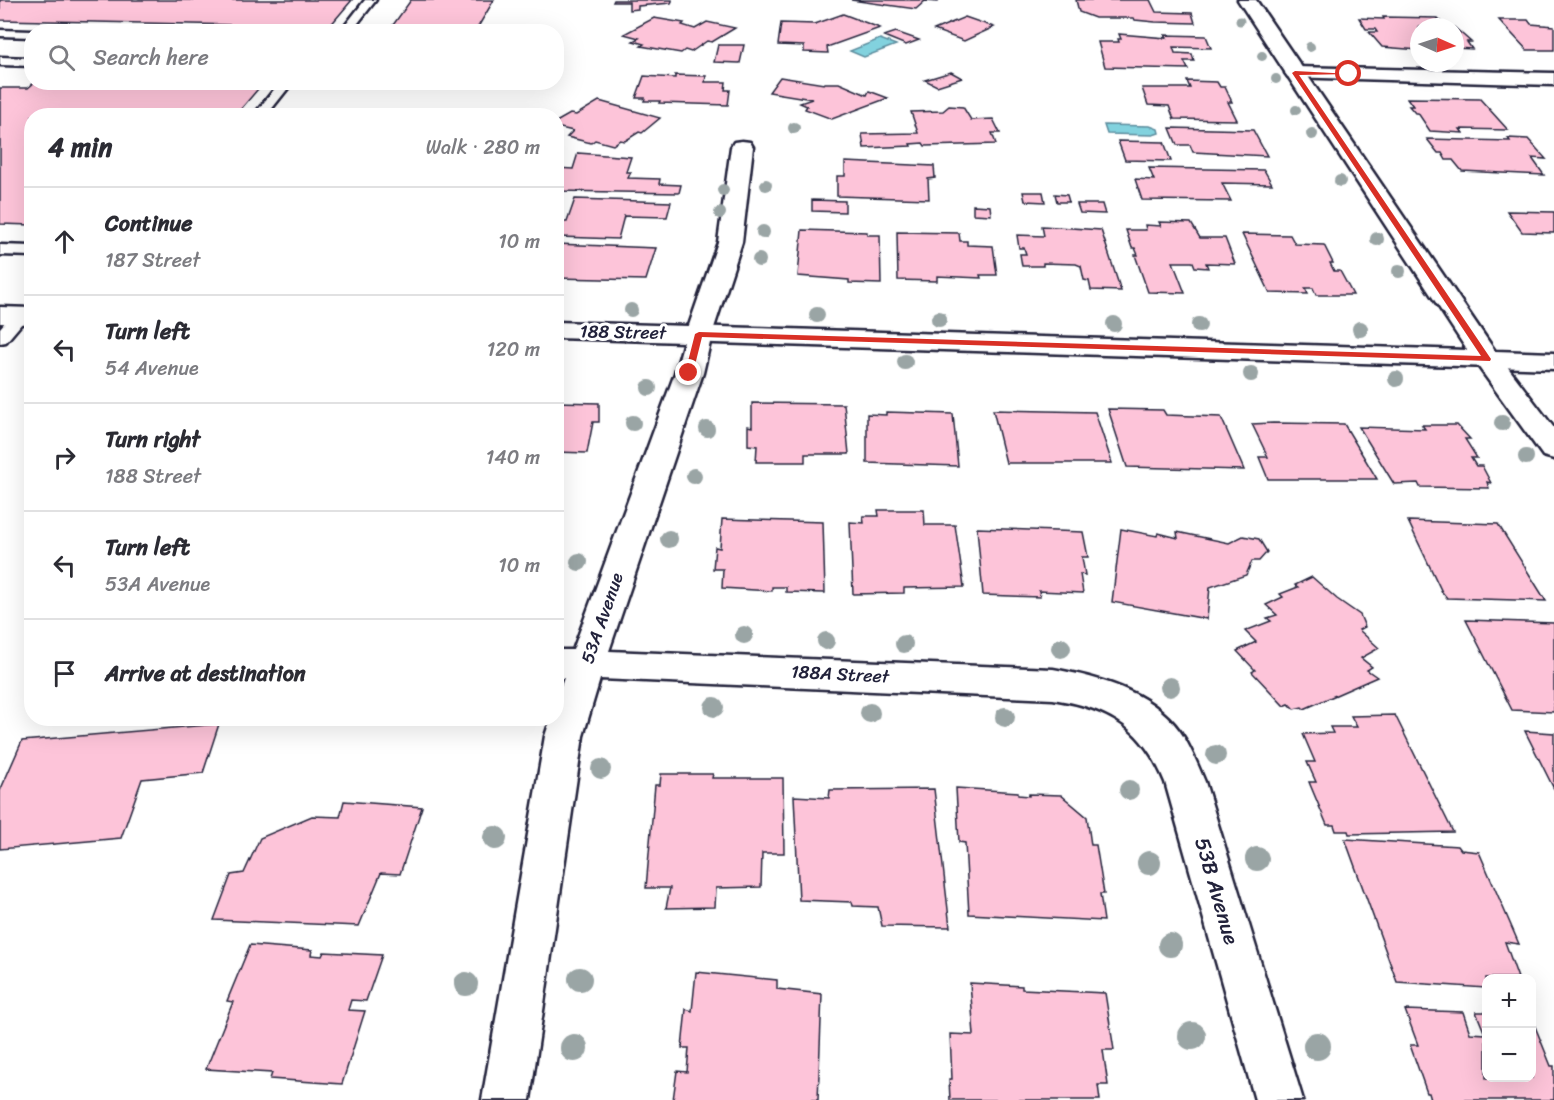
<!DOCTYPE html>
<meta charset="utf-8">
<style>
body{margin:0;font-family:Sriracha,sans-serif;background:#f2f2f3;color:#2b2b33}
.controls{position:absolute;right:18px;bottom:18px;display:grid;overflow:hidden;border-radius:12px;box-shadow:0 6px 24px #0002}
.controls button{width:54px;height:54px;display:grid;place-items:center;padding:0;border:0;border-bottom:2px solid #e1e1e2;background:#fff;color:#2b2b33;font:30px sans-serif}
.compass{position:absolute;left:1410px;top:18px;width:54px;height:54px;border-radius:50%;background:#fff;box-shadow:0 6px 24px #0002;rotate:93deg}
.stop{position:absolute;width:18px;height:18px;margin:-14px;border:4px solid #d93025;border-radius:50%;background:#fff}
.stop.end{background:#d93025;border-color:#fff;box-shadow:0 2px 6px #0008}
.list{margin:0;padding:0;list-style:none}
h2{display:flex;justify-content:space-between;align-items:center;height:78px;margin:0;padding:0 24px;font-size:26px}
h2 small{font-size:20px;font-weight:400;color:#7c7c81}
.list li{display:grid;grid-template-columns:39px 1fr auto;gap:18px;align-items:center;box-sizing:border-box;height:108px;padding:0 24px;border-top:2px solid #e1e1e2}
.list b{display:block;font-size:22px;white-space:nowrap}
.list p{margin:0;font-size:20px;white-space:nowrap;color:#7c7c81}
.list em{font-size:20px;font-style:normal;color:#7c7c81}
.icon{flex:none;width:33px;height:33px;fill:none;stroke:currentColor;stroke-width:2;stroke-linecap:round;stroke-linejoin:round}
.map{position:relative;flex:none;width:1554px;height:1100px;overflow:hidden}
.search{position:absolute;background:#fff;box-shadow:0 6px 24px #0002;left:24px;top:24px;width:540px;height:66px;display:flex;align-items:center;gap:15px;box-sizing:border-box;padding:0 21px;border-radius:24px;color:#7c7c81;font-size:22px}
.panel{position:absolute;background:#fff;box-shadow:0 6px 24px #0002;left:24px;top:108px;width:540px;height:618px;border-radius:24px}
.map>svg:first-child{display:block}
</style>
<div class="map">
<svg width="1554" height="1100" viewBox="0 0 1554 1100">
<rect width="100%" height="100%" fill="#fff"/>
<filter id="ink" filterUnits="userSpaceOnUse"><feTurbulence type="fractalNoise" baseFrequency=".0167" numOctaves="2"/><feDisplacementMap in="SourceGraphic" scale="12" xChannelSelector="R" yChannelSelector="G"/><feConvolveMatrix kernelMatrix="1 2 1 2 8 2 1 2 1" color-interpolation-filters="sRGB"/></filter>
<g filter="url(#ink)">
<g fill="#82d2de" stroke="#5c8c9d" stroke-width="1.5">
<polygon points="880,39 896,45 864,57 850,51"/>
<polygon points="1104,125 1150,126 1158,129 1159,133 1153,135 1107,134"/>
</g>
<g fill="#fdc4d9" stroke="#22223b" stroke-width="1.5">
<polygon points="0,0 352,0 329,27 0,20"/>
<polygon points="411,0 494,0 475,32 388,32"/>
<polygon points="614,0 672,0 672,1 671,3 638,6 638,9 629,10 629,2 613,2"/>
<polygon points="851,0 939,0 938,2 925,1 916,9"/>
<polygon points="1076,0 1150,0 1156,12 1192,13 1195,23 1155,22 1135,20 1134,18 1095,18 1079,12"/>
<polygon points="843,14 880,28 827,47 828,53 804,52 804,46 778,45 781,23 815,24"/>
<polygon points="965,17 994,27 964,41 934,30"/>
<polygon points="1383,17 1437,18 1446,27 1419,27 1419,50 1382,47 1369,32 1377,32 1375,29 1366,29 1359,18 1384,19"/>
<polygon points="654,18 684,23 682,25 695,29 707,22 735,28 712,42 707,41 691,52 685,50 681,53 641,46 644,44 633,41 639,38 624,34"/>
<polygon points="1499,20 1528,20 1531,24 1554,26 1554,50 1527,50"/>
<polygon points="1455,28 1471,42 1467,42 1472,49 1455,48"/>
<polygon points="896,32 919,40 906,45 884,36"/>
<polygon points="1119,34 1167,38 1165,35 1206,36 1211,48 1173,47 1175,53 1192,54 1194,61 1184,61 1188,69 1105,67 1098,42 1119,42 1118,39 1121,39"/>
<polygon points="718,45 744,45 740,63 714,62"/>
<polygon points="951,72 962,78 937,86 925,80"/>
<polygon points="675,75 706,76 705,82 726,82 725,90 730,90 728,105 659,103 660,101 644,101 645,98 636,98 644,76 675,78"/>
<polygon points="780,77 824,84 825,83 839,83 867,95 869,91 888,98 832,119 805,109 807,106 800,103 812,99 769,92"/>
<polygon points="1187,81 1217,82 1220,87 1225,87 1232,102 1228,102 1237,120 1174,119 1169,106 1148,105 1142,88 1190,88"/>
<polygon points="35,82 264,82 235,116 32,116 32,225 0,224 0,88 28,88"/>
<polygon points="1407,98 1480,99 1508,130 1460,129 1463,133 1430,131 1418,113 1415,113 1409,106 1413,106"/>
<polygon points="599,101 660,118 642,133 639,132 625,141 620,140 613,145 595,140 591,143 567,137 573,131 556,127 556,122 570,114 576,115"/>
<polygon points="949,106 963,107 971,120 993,119 1000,133 992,133 996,144 925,146 923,143 910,144 911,146 864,148 862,134 918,133 911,112 943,111"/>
<polygon points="1170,128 1253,130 1267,156 1193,152 1190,145 1177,145"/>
<polygon points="1508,138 1528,139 1546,159 1532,158 1544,175 1462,171 1453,160 1446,160 1442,153 1438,153 1427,139 1510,141"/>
<polygon points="1118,141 1164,142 1171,161 1125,160"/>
<polygon points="578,153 631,157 626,172 631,172 628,178 660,179 659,184 681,185 679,193 557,191 561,181 556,181 556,168 573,169"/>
<polygon points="845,162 934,166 935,178 928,179 929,199 837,196 837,176 845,176"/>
<polygon points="1149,168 1264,170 1272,184 1222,183 1231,201 1142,200 1135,179 1154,180"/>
<polygon points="1023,192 1043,192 1045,202 1025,201"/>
<polygon points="1055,194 1067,195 1069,202 1057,202"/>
<polygon points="575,199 671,202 667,217 624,216 618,239 560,237 561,235 556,235 556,222 567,222"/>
<polygon points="812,200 845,201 845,212 812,211"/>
<polygon points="1077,204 1102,204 1105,214 1080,213"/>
<polygon points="973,205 990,206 991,215 973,214"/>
<polygon points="1507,211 1554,212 1554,233 1522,232"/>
<polygon points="1159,222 1191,223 1200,238 1225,238 1235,264 1206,263 1208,268 1195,267 1193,262 1173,262 1185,293 1148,292 1135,255 1138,255 1135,248 1132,248 1126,230 1146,230 1145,225 1161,226"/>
<polygon points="1042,226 1101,230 1121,291 1091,290 1089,281 1084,280 1081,266 1076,264 1043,263 1043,266 1022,266 1020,254 1026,254 1024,248 1019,248 1017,235 1044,236"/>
<polygon points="802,230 867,232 867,235 880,235 881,284 849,283 849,280 798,276"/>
<polygon points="897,232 959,233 960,241 967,241 967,245 993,246 997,275 980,275 981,278 937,276 937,281 898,280"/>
<polygon points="1242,234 1290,235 1295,244 1324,245 1333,263 1330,263 1334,271 1340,271 1353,295 1316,295 1313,288 1305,288 1308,294 1270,293"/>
<polygon points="556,244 656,248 646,280 556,278"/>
<polygon points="556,402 599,403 599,422 593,422 587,453 556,452"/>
<polygon points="752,403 844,404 849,454 805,454 805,462 756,462 757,446 748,445 748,426 752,427"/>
<polygon points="1108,409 1163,410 1166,415 1221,417 1244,470 1127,467"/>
<polygon points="993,410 1095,412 1112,463 1006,463"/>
<polygon points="886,412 953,414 958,466 867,463 867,414 886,415"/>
<polygon points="1273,423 1344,424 1377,479 1268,479 1259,457 1268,457 1252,424"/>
<polygon points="1422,425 1457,425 1470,439 1465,439 1477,458 1471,458 1476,466 1482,466 1491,483 1487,482 1489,488 1420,487 1418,483 1394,484 1359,427 1425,429"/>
<polygon points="878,510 924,510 925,525 955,525 964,587 904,588 904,593 853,594 850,522 864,523 863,516 879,516"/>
<polygon points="722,519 823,522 825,593 786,592 786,587 772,587 772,591 722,588 723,569 713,569 715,547 720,548"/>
<polygon points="1408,521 1498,524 1546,601 1447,598 1442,592"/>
<polygon points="977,528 1083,532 1088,557 1082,557 1085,575 1080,574 1083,593 1039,591 1040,597 983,595"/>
<polygon points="1121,529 1157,536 1158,533 1178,538 1177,532 1229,543 1243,536 1259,539 1267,552 1259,561 1252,561 1246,575 1210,587 1207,619 1112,602"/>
<polygon points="1312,577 1337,599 1360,615 1365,627 1359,630 1379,648 1361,658 1372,667 1367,670 1377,677 1304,709 1302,707 1294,709 1289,704 1284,706 1252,672 1255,670 1237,651 1256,642 1245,631 1271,621 1267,618 1277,615 1266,605 1283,597 1280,594 1298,587 1295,585"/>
<polygon points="1466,620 1554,623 1554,712 1512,710"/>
<polygon points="1395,715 1453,832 1349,834 1348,831 1336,831 1334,825 1327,825 1309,782 1316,782 1307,762 1315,762 1303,734 1333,733 1330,727 1357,727 1351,716"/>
<polygon points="219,724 203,773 142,779 121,838 0,849 0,791 22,741"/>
<polygon points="1525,731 1554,733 1554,789"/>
<polygon points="661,774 713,774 712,778 783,778 784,853 762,853 761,887 716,888 715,907 666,908 670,888 646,888 655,785 660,785"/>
<polygon points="956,788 1018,792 1018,795 1029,796 1029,794 1061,795 1087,817 1091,845 1096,845 1104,894 1100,894 1104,921 969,914 965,843 959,842"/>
<polygon points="934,789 950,927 882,926 878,907 853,906 852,902 799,900 794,796 829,798 830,790"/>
<polygon points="344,801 422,807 400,874 381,873 359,926 214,920 231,875 244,873 260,838 312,816 340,817"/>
<polygon points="1345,839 1458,846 1461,850 1479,852 1519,944 1505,942 1518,978 1486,978 1486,988 1397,982"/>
<polygon points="250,945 312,950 311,955 322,956 324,952 382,955 366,1001 351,1000 348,1010 365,1011 342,1084 270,1079 272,1073 206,1069 233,1002 227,1001"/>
<polygon points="696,972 777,980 777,989 822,994 818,1100 673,1100 677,1071 687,1072 689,1048 682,1048 686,1009 692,1011"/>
<polygon points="970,983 1022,986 1022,989 1105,993 1114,1050 1103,1050 1108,1085 1098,1085 1100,1100 950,1100 949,1079 952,1079 950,1034 974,1035"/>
<polygon points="1405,1010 1463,1012 1470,1033 1485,1034 1476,1012 1486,1012 1486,1078 1532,1078 1532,1019 1551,1066 1554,1066 1554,1100 1431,1100 1429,1093 1427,1093 1410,1045 1418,1045"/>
</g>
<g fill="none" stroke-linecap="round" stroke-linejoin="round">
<defs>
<g id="lane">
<polygon points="365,0 376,0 351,32 340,32"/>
<polygon points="0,30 32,31 36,32 32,32 32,37 0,36"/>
<polygon points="0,57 32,58 32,66 0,65"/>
<polygon points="280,82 293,82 266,116 253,116"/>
<polygon points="0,245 32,246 32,256 0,255"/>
<polygon points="20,311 28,316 6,342 0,343 0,328 14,312"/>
</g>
<g id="street">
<polygon points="1295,67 1554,73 1554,85 1288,77 1285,73 1288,69"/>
<path d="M742 141 750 142 753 147 742 242 712 334 703 373 609 651 1053 669C1102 678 1158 693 1185 739 1193 753 1199 768 1205 782L1303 1100H1255L1165 782C1142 727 1110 708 1053 699L600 679 583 736 530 1100H482L545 736 551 718H556V700L564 678H556V650H573L675 373 686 334 718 242 731 147 734 142Z"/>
<polygon points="1487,351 1497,353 1554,428 1554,459 1543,456 1473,359 1477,353"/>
</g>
<g id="secondary">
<polygon points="1238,0 1256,0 1495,351 1554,353 1554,369 556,338 556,322 1467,350"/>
<polygon points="0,307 32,308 32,324 0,323"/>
</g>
</defs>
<use href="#lane" stroke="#22223b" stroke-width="5"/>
<use href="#street" stroke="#22223b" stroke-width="5"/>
<use href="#secondary" stroke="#22223b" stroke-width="5"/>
<use href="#lane" fill="#fff" fill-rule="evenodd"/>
<use href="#street" fill="#fff" fill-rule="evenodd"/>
<use href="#secondary" fill="#fff" fill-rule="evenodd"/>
</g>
<g fill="#9aa5a5">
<circle cx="1240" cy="21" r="4.5"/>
<circle cx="1310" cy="47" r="5"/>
<circle cx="1262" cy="56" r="5"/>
<circle cx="1276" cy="79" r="5"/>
<circle cx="1296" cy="110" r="5"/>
<circle cx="794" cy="128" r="6"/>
<circle cx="1312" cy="134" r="6"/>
<circle cx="1340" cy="181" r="6"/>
<circle cx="766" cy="185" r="6"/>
<circle cx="723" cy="190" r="6"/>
<circle cx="720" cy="213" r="6"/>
<circle cx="763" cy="232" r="7"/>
<circle cx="1377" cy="239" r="7"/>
<circle cx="759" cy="260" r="7"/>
<circle cx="1399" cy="271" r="7"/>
<circle cx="631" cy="310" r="7"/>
<circle cx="817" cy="315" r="8"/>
<circle cx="939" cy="319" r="8"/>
<circle cx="1114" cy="324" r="8"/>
<circle cx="1199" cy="325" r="8"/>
<circle cx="1360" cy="329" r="8"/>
<circle cx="905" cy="362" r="8"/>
<circle cx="1251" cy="374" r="8"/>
<circle cx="1396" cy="379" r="8"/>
<circle cx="649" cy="388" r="8"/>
<circle cx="633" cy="423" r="8"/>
<circle cx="1502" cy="423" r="8"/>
<circle cx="707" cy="429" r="8"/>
<circle cx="1526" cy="457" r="8"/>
<circle cx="694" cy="476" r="8"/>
<circle cx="669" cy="539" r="9"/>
<circle cx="579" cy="562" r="9"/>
<circle cx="744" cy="635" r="9"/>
<circle cx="826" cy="641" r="9"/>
<circle cx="904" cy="644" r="9"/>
<circle cx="1061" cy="648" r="10"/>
<circle cx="1170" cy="687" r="10"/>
<circle cx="714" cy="707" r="10"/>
<circle cx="870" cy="713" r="10"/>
<circle cx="1005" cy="717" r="10"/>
<circle cx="1216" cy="755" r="10"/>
<circle cx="601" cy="769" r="10"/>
<circle cx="1129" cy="790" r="10"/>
<circle cx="495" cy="838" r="12"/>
<circle cx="1257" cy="859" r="12"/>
<circle cx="1149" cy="863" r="12"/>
<circle cx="1170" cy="945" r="12"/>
<circle cx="580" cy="979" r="12"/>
<circle cx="466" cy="984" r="12"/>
<circle cx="1192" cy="1036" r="14"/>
<circle cx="1317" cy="1046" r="14"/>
<circle cx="574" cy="1048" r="14"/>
</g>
</g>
<polygon fill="#d93025" points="1295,71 1352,74 1299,75 1491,359 1490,361 702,337 693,373 689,375 685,373 695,334 699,332 1481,356 1292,73"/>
<g text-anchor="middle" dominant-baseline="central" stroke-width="6" stroke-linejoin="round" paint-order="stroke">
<g font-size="18" fill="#22223b" stroke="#fff">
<text transform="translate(623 332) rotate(1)">188 Street</text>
<text transform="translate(602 618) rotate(-71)">53A Avenue</text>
<text transform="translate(840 674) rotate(3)">188A Street</text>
</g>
<g font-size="21" fill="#22223b" stroke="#fff">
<text transform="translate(1217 891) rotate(74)">53B Avenue</text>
</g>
</g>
</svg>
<div class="controls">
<button>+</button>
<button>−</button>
</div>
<svg class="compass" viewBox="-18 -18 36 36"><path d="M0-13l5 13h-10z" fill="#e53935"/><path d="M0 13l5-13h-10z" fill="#7c7c81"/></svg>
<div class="stop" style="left:1349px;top:74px"></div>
<div class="stop end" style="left:689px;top:373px"></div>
<div class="search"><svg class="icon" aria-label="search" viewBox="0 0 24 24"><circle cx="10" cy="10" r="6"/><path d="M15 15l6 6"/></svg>Search here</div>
<section class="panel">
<h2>4 min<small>Walk · 280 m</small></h2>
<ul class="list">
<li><svg class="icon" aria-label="ahead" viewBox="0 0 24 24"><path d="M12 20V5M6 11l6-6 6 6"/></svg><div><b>Continue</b><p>187 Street</p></div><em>10 m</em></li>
<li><svg class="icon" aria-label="left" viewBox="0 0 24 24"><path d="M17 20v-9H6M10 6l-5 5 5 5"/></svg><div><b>Turn left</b><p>54 Avenue</p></div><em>120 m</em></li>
<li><svg class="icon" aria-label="right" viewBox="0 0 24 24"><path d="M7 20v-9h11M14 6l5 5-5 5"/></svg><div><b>Turn right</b><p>188 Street</p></div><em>140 m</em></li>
<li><svg class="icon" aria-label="left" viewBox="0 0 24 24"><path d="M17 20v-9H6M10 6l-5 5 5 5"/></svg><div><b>Turn left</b><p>53A Avenue</p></div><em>10 m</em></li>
<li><svg class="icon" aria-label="arrive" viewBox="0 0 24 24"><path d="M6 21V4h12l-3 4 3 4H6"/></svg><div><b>Arrive at destination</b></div></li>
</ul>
</section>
</div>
